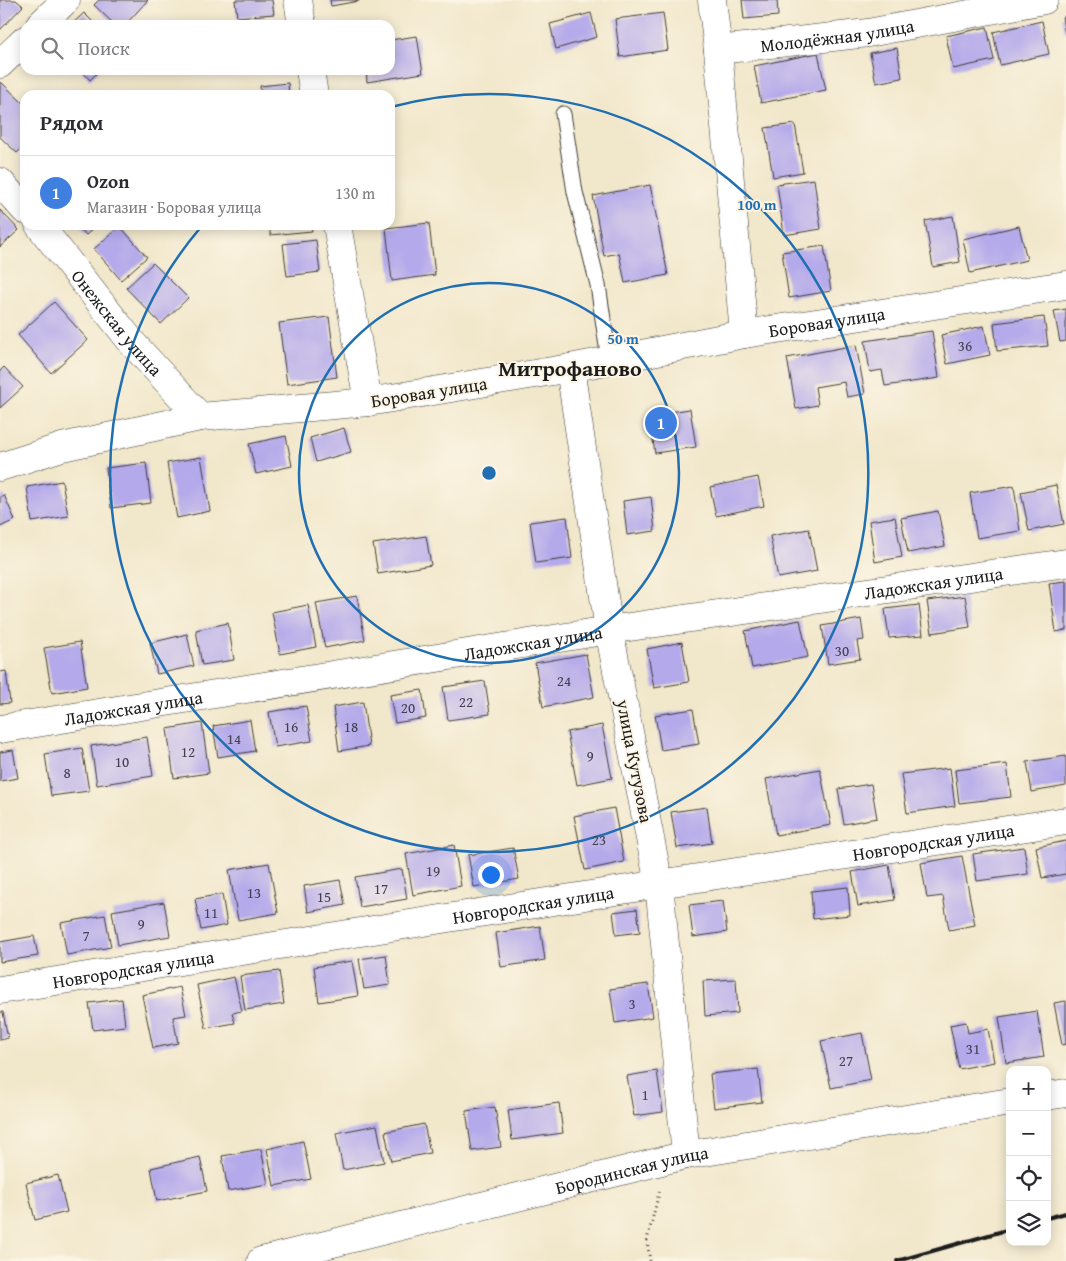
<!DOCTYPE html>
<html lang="ru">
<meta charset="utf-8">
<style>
body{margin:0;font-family:"Gentium Book Plus",serif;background:#f2f2f3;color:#2b2b33}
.controls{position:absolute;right:15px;bottom:15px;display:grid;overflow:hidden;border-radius:10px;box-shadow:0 2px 12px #0003}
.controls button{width:45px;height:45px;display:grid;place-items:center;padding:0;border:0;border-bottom:1px solid #e1e1e2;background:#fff;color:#2b2b33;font:25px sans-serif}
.you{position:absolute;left:490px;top:874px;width:18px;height:18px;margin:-12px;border:4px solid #fff;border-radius:50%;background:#1a73e8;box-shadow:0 0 0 8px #1a73e833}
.badge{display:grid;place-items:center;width:32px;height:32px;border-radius:50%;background:#db2777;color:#fff;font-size:16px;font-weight:700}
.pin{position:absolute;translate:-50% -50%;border:2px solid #fff;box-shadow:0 1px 5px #0006}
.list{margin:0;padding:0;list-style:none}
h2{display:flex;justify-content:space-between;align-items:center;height:65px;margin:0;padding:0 20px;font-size:21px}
h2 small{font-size:16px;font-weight:400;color:#7c7c81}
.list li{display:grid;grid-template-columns:32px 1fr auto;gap:15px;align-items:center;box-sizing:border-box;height:75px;padding:0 20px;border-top:1px solid #e1e1e2}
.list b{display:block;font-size:19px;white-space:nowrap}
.list p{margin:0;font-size:16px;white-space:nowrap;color:#7c7c81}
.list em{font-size:16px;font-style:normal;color:#7c7c81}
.icon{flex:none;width:28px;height:28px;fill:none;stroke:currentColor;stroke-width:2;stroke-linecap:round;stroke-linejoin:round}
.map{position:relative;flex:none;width:1066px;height:1261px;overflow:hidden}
.search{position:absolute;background:#fff;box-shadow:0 2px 12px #0003;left:20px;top:20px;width:375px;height:55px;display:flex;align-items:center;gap:12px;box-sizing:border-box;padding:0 18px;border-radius:15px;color:#7c7c81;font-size:19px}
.panel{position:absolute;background:#fff;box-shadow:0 2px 12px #0003;left:20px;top:90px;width:375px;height:140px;border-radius:15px}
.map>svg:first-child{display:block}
</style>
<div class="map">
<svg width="1066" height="1261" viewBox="0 0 1066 1261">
<rect width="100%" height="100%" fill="#fcf5e5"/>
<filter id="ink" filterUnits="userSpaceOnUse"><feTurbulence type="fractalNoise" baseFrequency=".02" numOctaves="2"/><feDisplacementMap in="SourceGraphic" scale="10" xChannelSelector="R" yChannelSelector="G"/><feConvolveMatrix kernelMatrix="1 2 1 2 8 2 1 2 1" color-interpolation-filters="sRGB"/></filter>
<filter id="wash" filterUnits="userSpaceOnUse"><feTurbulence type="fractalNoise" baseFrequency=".0096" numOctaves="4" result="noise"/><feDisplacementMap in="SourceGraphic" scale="20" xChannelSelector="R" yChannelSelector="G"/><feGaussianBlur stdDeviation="1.12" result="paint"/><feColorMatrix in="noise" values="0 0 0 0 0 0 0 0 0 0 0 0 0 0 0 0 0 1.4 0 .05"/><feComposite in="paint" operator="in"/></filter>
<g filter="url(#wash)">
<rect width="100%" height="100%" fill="#f1e7cb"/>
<g id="blocks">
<g fill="#b4a9ea">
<polygon points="0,0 16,0 23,6 0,30"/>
<polygon points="99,0 148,0 125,25 115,25 94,5"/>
<polygon points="235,0 272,0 274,14 237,17"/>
<polygon points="330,0 359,0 359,1 331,6"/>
<polygon points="742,0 777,0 778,16 744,19"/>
<polygon points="84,13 96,25 71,25"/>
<polygon points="591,13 597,37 556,49 550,24"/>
<polygon points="663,13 668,50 620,57 615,19"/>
<polygon points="1062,17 1066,17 1066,33 1065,34"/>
<polygon points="279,21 280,25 261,25 261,24"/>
<polygon points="1042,21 1049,54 1000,65 993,32"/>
<polygon points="987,27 994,60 953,69 946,36"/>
<polygon points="417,36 423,73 367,82 366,70 390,70 390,40"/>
<polygon points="897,48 902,78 876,83 870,53"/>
<polygon points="818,53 826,90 761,103 754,66"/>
<polygon points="81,70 100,70 90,80"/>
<polygon points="1,82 25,105 25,145 17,153 0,137 0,83"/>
<polygon points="288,83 289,95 261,95 260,86"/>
<polygon points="795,124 803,172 773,177 765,128"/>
<polygon points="814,179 821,229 784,235 777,184"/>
<polygon points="650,185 668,275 625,283 619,253 604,256 593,196"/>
<polygon points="0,210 19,230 0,247"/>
<polygon points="953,216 960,262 933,267 925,221"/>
<polygon points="429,223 435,275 392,281 386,228"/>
<polygon points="77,225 97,225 86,235"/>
<polygon points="270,225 311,225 312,231 270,235"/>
<polygon points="120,226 147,257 121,280 94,249"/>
<polygon points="1019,226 1027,260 970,273 963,239"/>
<polygon points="316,240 320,272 287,276 283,244"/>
<polygon points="824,246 831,291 789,298 782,252"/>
<polygon points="153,263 188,298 161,324 126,288"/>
<polygon points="54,302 88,340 51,373 18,335"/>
<polygon points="1066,309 1066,341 1060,342 1054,311"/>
<polygon points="329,317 337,377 287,384 279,323"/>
<polygon points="1044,317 1048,346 997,351 994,323"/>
<polygon points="984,326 990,355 947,364 941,335"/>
<polygon points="932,331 939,378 885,386 882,370 870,372 865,341"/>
<polygon points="856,345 865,394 847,397 844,382 815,387 818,405 796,409 787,358"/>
<polygon points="4,367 23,387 0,408 0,371"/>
<polygon points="690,409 696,447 655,453 649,415"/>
<polygon points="344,428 351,452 316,462 310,438"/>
<polygon points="286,436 292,466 256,474 249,444"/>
<polygon points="201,457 210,511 177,518 167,463"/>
<polygon points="146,463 151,503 111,508 106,468"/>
<polygon points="758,477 764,506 716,516 710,487"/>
<polygon points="62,481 68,516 32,522 27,487"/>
<polygon points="1056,485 1064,524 1029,531 1021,492"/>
<polygon points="1014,486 1020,531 977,538 970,493"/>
<polygon points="4,495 15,520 0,527 0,497"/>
<polygon points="651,497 655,531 627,535 623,501"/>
<polygon points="938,511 945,546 908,553 901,518"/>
<polygon points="567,517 572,558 536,563 530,522"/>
<polygon points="895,517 902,557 875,562 869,521"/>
<polygon points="809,529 817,571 778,578 770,536"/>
<polygon points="426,536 431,565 378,574 373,544"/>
<polygon points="1066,581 1066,630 1056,632 1049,583"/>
<polygon points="357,596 365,640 325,648 316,603"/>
<polygon points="965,596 970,627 932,633 927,601"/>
<polygon points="308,605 316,647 280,654 272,612"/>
<polygon points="919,605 923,635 889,638 885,609"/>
<polygon points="861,619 864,640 857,641 860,659 828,664 822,626"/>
<polygon points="800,620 808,657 752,668 745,631"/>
<polygon points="228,623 234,660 202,665 196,630"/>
<polygon points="187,634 194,666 157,674 150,643"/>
<polygon points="80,642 87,687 52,693 44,648"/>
<polygon points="682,642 689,682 654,688 647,649"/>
<polygon points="586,654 594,697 543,707 535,663"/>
<polygon points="6,671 10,703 0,704 0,672"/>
<polygon points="485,681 490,714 448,720 443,687"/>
<polygon points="422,690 426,718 395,723 390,695"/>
<polygon points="363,702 369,746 339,751 333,707"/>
<polygon points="306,706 312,741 275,747 269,712"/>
<polygon points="693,709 699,744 661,750 655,715"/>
<polygon points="250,720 255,751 218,757 213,726"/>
<polygon points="202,723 209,773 174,778 167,729"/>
<polygon points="602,725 612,778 577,785 567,732"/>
<polygon points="147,737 153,776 97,785 91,746"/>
<polygon points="82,748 89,791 51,796 45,754"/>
<polygon points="13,750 18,778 0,781 0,752"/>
<polygon points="1066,756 1066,786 1032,792 1027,762"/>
<polygon points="1007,764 1011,797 959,803 955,770"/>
<polygon points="950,768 955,806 907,813 901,774"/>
<polygon points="820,769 831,825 776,835 766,779"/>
<polygon points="871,784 877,818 844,824 838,789"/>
<polygon points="707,807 712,843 677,848 671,812"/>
<polygon points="614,808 624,862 585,870 574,816"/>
<polygon points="1066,841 1066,874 1042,878 1036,847"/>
<polygon points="454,845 461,886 413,895 406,854"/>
<polygon points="1024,847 1028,874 977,881 973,854"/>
<polygon points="513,848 519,879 474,887 468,855"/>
<polygon points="962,856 975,925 949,930 943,896 927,898 921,863"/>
<polygon points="269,863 278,913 238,920 229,870"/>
<polygon points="889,865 895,900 858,906 852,872"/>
<polygon points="402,869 407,899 360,907 355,877"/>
<polygon points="340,880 345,905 308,912 304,886"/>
<polygon points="848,887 850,915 813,919 811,891"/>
<polygon points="222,894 227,925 201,930 195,899"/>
<polygon points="723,901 727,932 693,937 689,905"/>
<polygon points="164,902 170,936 118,945 112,911"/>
<polygon points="637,909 640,932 616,935 613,912"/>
<polygon points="105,915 111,947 67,955 61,923"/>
<polygon points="540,926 545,960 501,967 496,933"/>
<polygon points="34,936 38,956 0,962 0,942"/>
<polygon points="386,955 390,985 364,989 359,959"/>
<polygon points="352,961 358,996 319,1002 314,967"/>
<polygon points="279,971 284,1004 245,1010 240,976"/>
<polygon points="234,977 242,1011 232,1013 235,1023 206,1028 197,985"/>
<polygon points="736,979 738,1013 705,1016 703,981"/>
<polygon points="648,984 653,1017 615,1023 610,989"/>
<polygon points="180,987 186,1015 173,1017 178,1043 153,1048 142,995"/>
<polygon points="122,999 125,1026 93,1030 89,1003"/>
<polygon points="1066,1001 1066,1044 1062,1045 1054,1003"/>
<polygon points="1037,1011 1044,1057 1006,1063 999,1017"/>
<polygon points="0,1012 3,1012 8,1038 0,1040"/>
<polygon points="966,1022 968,1033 988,1029 994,1062 959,1069 950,1025"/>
<polygon points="862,1033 871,1080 831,1088 821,1041"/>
<polygon points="758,1069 762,1102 714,1108 710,1074"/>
<polygon points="657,1071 663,1112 634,1116 627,1076"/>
<polygon points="559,1103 563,1133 512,1140 508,1110"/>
<polygon points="495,1107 501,1147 472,1151 466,1111"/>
<polygon points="424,1124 430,1153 391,1161 385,1132"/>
<polygon points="377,1125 384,1162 343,1170 336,1133"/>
<polygon points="303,1141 311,1179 274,1186 267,1149"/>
<polygon points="261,1149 268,1184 228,1191 222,1156"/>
<polygon points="200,1157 207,1191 157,1201 151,1168"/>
<polygon points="58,1175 67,1212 35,1220 26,1183"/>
</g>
</g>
</g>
<g filter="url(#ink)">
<use href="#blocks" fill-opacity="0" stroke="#3c3a36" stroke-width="1"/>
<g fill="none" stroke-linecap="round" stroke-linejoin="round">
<defs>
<polyline id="service" points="563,114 575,192 598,285 609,360"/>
<g id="minor">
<polyline points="712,0 718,50 744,334"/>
<polyline points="40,25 66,0"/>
<path id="s1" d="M718 50 868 33 1044 0"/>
<polyline points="0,64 25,40"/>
<polyline points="0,182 25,210"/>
<path id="s2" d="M39 225 134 345 200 417"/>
<path id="s3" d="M570 368 744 334 1066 285"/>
<polyline points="0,467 62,447 200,417 368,402"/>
<path id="s4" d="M0 729 609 630 1066 563"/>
<polyline points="1047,1096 1066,1093"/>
<path id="s5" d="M686 1155 659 884 1066 821"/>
<path id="s6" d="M261 1261 686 1155 1010 1102"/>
</g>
<g id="tertiary">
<polyline points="298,0 302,25"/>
<polyline points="310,70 314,95"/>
<path id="s7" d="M0 990 659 884 609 630 570 368 368 402 337 225"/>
</g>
</defs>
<use href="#service" stroke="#3c3a36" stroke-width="17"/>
<use href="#minor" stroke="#3c3a36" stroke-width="29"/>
<use href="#tertiary" stroke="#3c3a36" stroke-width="29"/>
<polyline stroke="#3c3a36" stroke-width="3" stroke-dasharray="1 4" stroke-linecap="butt" points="650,1261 647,1240 660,1189"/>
<use href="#service" stroke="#fff" stroke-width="15"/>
<use href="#minor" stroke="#fff" stroke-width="28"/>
<use href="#tertiary" stroke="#fff" stroke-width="28"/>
<g stroke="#1c1c1c" stroke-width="4">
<polyline points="1047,1218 1066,1213"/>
<polyline points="897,1261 1010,1229"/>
</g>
</g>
</g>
<g fill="none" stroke="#1f6fb2" stroke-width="2.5">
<circle cx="489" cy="473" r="190"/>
<path d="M391 107A379 379 0 1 1 201 227"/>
</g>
<g text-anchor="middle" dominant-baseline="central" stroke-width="4" stroke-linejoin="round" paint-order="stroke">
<g font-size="15" fill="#423f50">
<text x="965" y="345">36</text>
<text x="842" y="650">30</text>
<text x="564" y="680">24</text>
<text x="466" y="701">22</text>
<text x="408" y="707">20</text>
<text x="291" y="726">16</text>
<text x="351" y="726">18</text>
<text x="234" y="738">14</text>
<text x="188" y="751">12</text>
<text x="590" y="755">9</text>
<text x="122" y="761">10</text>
<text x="67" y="772">8</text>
<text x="599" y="839">23</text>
<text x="433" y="870">19</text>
<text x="381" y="888">17</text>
<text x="254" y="892">13</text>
<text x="324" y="896">15</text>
<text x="211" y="912">11</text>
<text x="141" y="923">9</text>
<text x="86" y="935">7</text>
<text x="632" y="1003">3</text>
<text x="973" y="1048">31</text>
<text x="846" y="1060">27</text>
<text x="645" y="1094">1</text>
</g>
<g font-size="18" fill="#1c1c1c" stroke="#fcf5e5">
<text stroke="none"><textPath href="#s1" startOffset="120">Молодёжная улица</textPath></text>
<text stroke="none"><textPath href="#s3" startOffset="261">Боровая улица</textPath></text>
<text stroke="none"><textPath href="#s2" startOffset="125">Онежская улица</textPath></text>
<text transform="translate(429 392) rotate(-9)">Боровая улица</text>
<text stroke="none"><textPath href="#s4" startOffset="945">Ладожская улица</textPath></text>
<text stroke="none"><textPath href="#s4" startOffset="540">Ладожская улица</textPath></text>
<text stroke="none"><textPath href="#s4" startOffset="135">Ладожская улица</textPath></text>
<text transform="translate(635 761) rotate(79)">улица Кутузова</text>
<text stroke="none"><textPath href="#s5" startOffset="550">Новгородская улица</textPath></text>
<text stroke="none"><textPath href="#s7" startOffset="540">Новгородская улица</textPath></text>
<text stroke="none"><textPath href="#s7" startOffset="135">Новгородская улица</textPath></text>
<text stroke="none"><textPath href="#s6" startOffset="382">Бородинская улица</textPath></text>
</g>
<g font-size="22" font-weight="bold" fill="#1c1c1c" stroke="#fcf5e5">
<text x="570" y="368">Митрофаново</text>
</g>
</g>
<circle cx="489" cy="473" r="8" fill="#1f6fb2" stroke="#fcf5e5" stroke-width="2.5"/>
<g font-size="15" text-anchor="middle" font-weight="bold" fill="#1f6fb2" stroke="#fcf5e5" stroke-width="4" stroke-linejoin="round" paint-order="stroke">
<text x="757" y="210">100 m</text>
<text x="623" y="344">50 m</text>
</g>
</svg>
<div class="controls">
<button>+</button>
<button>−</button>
<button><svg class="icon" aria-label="locate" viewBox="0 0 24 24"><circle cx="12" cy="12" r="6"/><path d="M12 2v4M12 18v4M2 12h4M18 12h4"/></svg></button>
<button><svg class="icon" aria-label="layers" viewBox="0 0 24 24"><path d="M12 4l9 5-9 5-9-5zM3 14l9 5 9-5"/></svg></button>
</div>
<div class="you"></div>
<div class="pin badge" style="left:661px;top:423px;background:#3f7fe0">1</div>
<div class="search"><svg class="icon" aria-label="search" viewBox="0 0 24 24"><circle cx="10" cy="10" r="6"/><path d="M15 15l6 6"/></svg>Поиск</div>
<section class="panel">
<h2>Рядом<small></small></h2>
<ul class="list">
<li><span class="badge" style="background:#3f7fe0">1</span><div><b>Ozon</b><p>Магазин · Боровая улица</p></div><em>130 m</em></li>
</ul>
</section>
</div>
